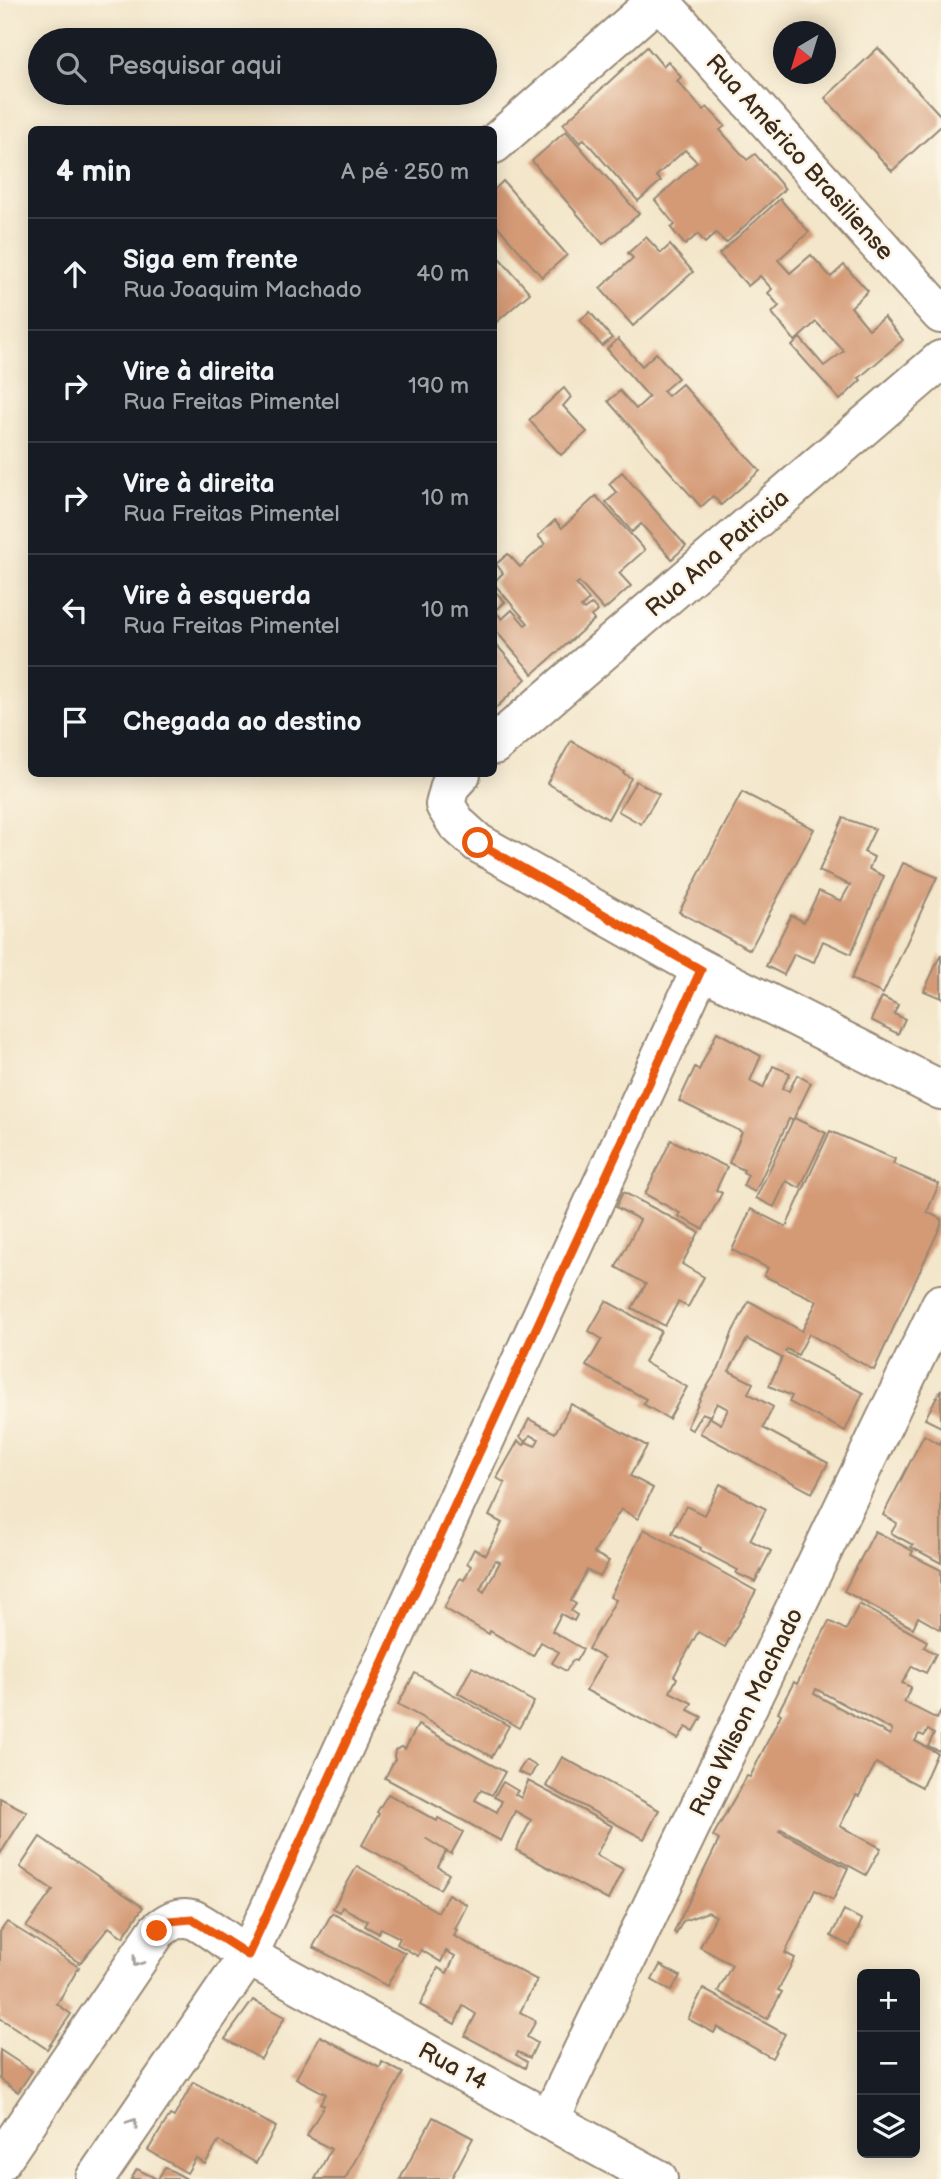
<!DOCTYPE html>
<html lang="pt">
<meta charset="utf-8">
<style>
body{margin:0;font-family:"Balsamiq Sans",sans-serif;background:#20242c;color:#f1f3f6}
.controls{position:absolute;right:21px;bottom:21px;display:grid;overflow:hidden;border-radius:10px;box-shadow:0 4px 18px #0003}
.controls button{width:63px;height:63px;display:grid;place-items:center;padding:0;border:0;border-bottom:2px solid #363941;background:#171b24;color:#f1f3f6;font:35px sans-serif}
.compass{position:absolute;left:773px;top:21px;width:63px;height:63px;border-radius:50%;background:#171b24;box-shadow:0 4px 18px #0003;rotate:218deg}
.stop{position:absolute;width:21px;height:21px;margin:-16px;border:5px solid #ea580c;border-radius:50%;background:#fff}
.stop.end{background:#ea580c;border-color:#fff;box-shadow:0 2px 7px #0008}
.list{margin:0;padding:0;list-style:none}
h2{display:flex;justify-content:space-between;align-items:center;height:91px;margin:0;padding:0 28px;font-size:30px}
h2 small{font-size:23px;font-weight:400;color:#9ea1a6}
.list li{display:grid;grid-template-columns:46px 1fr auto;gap:21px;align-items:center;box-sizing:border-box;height:112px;padding:0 28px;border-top:2px solid #363941}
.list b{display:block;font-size:26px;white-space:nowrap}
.list p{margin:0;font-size:23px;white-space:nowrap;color:#9ea1a6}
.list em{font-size:23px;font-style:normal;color:#9ea1a6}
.icon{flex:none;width:38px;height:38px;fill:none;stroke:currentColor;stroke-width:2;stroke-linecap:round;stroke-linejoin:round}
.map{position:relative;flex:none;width:941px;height:2179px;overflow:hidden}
.search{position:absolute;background:#171b24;box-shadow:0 4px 18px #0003;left:28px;top:28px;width:469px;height:77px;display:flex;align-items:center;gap:18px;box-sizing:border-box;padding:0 24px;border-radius:38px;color:#9ea1a6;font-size:26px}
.panel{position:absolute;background:#171b24;box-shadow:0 4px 18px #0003;left:28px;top:126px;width:469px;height:651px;border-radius:10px}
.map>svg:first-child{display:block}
.building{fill:#d49a76;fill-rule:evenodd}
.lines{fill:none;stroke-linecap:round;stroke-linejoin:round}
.minor-casing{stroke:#978874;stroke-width:42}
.minor{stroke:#fff;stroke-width:38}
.oneway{stroke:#a79f9a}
.route{stroke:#ea580c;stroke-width:9}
.labels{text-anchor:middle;stroke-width:5;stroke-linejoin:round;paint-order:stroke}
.street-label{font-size:24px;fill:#3b2a1e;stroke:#fcf5e5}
</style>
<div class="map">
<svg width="941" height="2179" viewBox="0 0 941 2179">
<rect width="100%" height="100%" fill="#fcf5e5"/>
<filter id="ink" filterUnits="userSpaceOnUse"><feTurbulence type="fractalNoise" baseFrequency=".0143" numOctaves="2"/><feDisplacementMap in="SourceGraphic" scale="14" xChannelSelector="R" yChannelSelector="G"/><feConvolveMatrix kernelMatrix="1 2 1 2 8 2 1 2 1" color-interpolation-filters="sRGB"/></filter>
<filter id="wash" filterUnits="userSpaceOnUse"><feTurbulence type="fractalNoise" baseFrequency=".00686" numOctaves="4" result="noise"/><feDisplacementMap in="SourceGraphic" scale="28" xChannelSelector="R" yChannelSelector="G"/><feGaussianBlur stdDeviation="1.57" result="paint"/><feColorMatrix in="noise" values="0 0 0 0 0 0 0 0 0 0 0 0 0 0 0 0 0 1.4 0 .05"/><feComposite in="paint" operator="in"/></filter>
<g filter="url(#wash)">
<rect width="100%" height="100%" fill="#f3e6ca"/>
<g id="blocks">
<!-- building -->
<g class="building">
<path d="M 647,47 L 663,66 L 668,61 L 681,77 L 677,81 L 703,110 L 707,107 L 725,126 L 720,130 L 747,160 L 755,154 L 785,189 L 726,243 L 716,233 L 705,243 L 698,234 L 685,245 L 671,228 L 675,225 L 655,200 L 697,162 L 685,150 L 656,176 L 661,181 L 638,201 L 584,139 L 580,143 L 563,124 Z"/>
<path d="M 878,48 L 941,116 L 941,126 L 892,171 L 825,98 Z"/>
<path d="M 566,131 L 639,214 L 603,244 L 532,161 Z"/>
<path d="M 503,181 L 567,255 L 542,277 L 494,222 L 494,190 Z"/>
<path d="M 780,199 L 809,232 L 778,260 L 790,273 L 811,255 L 831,277 L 844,265 L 868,291 L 851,307 L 869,329 L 884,317 L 903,340 L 859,378 L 861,380 L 840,400 L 792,346 L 800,338 L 824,366 L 844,351 L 816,322 L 795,341 L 772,313 L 779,306 L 768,293 L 772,289 L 760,276 L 748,286 L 719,254 Z"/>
<path d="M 646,237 L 661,253 L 670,245 L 693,272 L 633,326 L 600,288 L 633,258 L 628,253 Z"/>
<path d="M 494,252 L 530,293 L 494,324 Z"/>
<path d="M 590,312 L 612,338 L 602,346 L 580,320 Z"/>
<path d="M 618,339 L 642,366 L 656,353 L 678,378 L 663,391 L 668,396 L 682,384 L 760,471 L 721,505 L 713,496 L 701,507 L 608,401 L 620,391 L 636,409 L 649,397 L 607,349 Z"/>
<path d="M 564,388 L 571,397 L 563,406 L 587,432 L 561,455 L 529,420 Z"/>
<path d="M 622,472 L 686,546 L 672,559 L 641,524 L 632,532 L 606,502 L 617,493 L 609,484 Z"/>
<path d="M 596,496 L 645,550 L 619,573 L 631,586 L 604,610 L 579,582 L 576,584 L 589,600 L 581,607 L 584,610 L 592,604 L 598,611 L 591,616 L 594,620 L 533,674 L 494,629 L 494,590 L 505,602 L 495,611 L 502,619 L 512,610 L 525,625 L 528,623 L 494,584 L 494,582 L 503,573 L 496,564 L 508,554 L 520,567 L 545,544 L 538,536 L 555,520 L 562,528 Z"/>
<path d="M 494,642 L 526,679 L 494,710 Z"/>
<path d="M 571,741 L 624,772 L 623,773 L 631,778 L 608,819 L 547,783 Z"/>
<path d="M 636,781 L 659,794 L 641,824 L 618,811 Z"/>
<path d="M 742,792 L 814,829 L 750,950 L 679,912 Z"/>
<path d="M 843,818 L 875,829 L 864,852 L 874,857 L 869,869 L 884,876 L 851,954 L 823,941 L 814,962 L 794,954 L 784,975 L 766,966 L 791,915 L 804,922 L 819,891 L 841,901 L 850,885 L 819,871 Z"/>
<path d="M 903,863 L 937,877 L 883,994 L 851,979 Z"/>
<path d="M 941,954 L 941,998 L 924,991 Z"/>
<path d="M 882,997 L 898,1005 L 894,1014 L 905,1019 L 898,1034 L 871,1020 Z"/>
<path d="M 717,1032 L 761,1056 L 750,1081 L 763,1088 L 773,1066 L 790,1073 L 782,1089 L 789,1091 L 797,1075 L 811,1083 L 794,1118 L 826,1133 L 800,1188 L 786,1181 L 774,1207 L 756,1198 L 793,1120 L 789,1119 L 755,1192 L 743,1186 L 748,1175 L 743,1172 L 744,1170 L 729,1163 L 742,1132 L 679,1101 L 695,1067 L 699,1070 Z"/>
<path d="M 830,1131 L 895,1159 L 893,1164 L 939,1184 L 927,1212 L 941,1219 L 941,1225 L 874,1370 L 809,1334 L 798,1355 L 787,1349 L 785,1352 L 863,1393 L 845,1431 L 789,1402 L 792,1396 L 769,1386 L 782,1358 L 747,1339 L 729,1371 L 753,1383 L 748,1393 L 773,1407 L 763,1428 L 828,1463 L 812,1493 L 700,1433 L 709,1417 L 721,1424 L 728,1409 L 717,1403 L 710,1416 L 702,1413 L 692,1430 L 687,1427 L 702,1395 L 720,1366 L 733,1331 L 749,1301 L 802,1331 L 817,1301 L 764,1276 L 768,1268 L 732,1250 L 751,1209 L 786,1227 Z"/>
<path d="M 671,1140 L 727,1167 L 716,1190 L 722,1193 L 703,1229 L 678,1216 L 680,1213 L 645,1194 Z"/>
<path d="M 623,1192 L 699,1232 L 682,1264 L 704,1277 L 688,1307 L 678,1302 L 665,1326 L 632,1308 L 646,1284 L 616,1267 L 640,1220 L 616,1207 Z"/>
<path d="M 606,1301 L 661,1331 L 644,1362 L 687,1387 L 669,1419 L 643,1404 L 646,1399 L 586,1366 L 602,1339 L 589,1331 Z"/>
<path d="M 941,1389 L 941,1427 L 925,1419 Z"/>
<path d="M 571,1404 L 647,1446 L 630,1476 L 653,1488 L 638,1519 L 621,1509 L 594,1553 L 609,1561 L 600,1577 L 587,1570 L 571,1601 L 576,1604 L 571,1611 L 577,1615 L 574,1621 L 561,1614 L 552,1631 L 583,1649 L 576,1661 L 573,1660 L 566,1671 L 552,1663 L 559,1652 L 541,1642 L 533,1656 L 490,1631 L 489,1634 L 444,1608 L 460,1578 L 464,1580 L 471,1566 L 467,1563 L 474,1549 L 486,1555 L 502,1523 L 489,1516 L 505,1483 L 497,1478 L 518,1441 L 524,1445 L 526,1442 L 535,1446 L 539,1439 L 530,1435 L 526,1442 L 520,1437 L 529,1419 L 555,1433 ZM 495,1560 L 500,1562 L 484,1592 L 480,1589 Z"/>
<path d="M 924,1435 L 939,1444 L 941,1440 L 941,1563 L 911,1547 L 913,1545 L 891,1533 L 897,1523 L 883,1515 Z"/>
<path d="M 720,1484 L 766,1509 L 750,1540 L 771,1551 L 755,1582 L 736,1573 L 738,1570 L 700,1550 L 701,1548 L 672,1533 L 686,1506 L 704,1515 Z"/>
<path d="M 644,1529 L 756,1591 L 725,1647 L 698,1632 L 674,1676 L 677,1678 L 670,1692 L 692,1703 L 688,1710 L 702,1717 L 694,1731 L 686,1727 L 678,1739 L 586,1690 L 604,1658 L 588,1649 L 616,1600 L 610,1597 Z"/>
<path d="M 875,1531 L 913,1551 L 911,1555 L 941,1570 L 941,1630 L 918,1617 L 913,1628 L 844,1591 Z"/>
<path d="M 859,1604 L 927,1641 L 924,1647 L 936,1654 L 926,1673 L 912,1666 L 902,1683 L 911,1687 L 904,1702 L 937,1719 L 941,1710 L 941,1746 L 939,1751 L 928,1746 L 934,1734 L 928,1730 L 924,1736 L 919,1734 L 915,1741 L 937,1753 L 922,1787 L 876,1763 L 859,1796 L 856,1795 L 840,1826 L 881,1848 L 866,1875 L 781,1829 L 779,1831 L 848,1868 L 833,1900 L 815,1890 L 785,1953 L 795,1958 L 778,1990 L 782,1992 L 767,2019 L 718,1991 L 732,1965 L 700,1947 L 716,1916 L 708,1912 L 683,1921 L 676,1934 L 674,1932 L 719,1840 L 713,1836 L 747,1776 L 750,1777 L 781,1714 L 778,1712 L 794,1682 L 797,1684 L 829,1621 L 846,1630 ZM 816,1689 L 892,1730 L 890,1735 L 814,1694 Z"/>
<path d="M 472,1667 L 534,1702 L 519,1728 L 458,1693 Z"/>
<path d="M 415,1673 L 509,1726 L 492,1757 L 398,1704 Z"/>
<path d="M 418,1725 L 505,1772 L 492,1795 L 481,1790 L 475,1800 L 497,1812 L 502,1801 L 494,1797 L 503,1782 L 518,1791 L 515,1794 L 521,1798 L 528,1781 L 612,1826 L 596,1855 L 623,1869 L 608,1900 L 516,1850 L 531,1820 L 515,1811 L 501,1841 L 385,1778 L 395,1759 L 394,1757 L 395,1750 L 402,1747 L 405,1749 Z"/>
<path d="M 562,1757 L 659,1810 L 644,1839 L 546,1786 Z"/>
<path d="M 526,1760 L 536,1766 L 530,1777 L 518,1772 Z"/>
<path d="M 388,1794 L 437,1821 L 438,1818 L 463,1832 L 451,1854 L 425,1838 L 446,1851 L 438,1867 L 449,1874 L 440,1889 L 362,1845 L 379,1814 L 377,1812 Z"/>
<path d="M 0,1798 L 27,1812 L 0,1854 Z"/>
<path d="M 40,1837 L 143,1907 L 123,1937 L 109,1927 L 80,1963 L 26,1927 L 53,1890 L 20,1867 Z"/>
<path d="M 357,1866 L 438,1912 L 448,1894 L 467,1905 L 455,1929 L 457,1930 L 454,1936 L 537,1980 L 520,2012 L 536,2021 L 527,2037 L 537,2043 L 530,2058 L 518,2052 L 516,2055 L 527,2062 L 525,2068 L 465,2036 L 476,2014 L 463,2006 L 455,2024 L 420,2005 L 438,1968 L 447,1973 L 455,1956 L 446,1951 L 441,1962 L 421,1950 L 418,1956 L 397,1944 L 400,1938 L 381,1928 L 378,1933 L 365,1926 L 368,1921 L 342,1907 L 340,1912 L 333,1908 Z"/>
<path d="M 844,1910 L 862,1920 L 850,1946 L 831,1936 Z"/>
<path d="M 332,1913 L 405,1953 L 387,1986 L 313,1947 Z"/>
<path d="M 7,1922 L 79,1967 L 57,2004 L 71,2014 L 47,2049 L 0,2018 L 0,1932 Z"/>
<path d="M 660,1965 L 680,1976 L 671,1991 L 652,1980 Z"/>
<path d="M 703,1989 L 785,2034 L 772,2058 L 717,2027 L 714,2033 L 688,2019 Z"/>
<path d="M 253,2000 L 285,2017 L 261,2059 L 225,2039 Z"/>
<path d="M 320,2036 L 378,2067 L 380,2068 L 382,2062 L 403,2073 L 345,2179 L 315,2179 L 331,2149 L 307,2136 L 324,2105 L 320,2103 L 326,2094 L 296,2078 Z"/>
<path d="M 0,2050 L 32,2071 L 18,2092 L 0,2079 Z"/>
<path d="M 193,2082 L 276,2127 L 256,2163 L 219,2141 L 205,2164 L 196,2158 L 187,2173 L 148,2150 L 170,2115 L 174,2117 Z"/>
<path d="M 433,2117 L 473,2138 L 451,2179 L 400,2179 Z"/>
<path d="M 165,2167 L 187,2179 L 158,2179 Z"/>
<path d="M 137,2169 L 157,2179 L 131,2179 Z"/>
</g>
</g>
</g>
<g filter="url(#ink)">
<use href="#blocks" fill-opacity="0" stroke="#978874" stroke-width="2"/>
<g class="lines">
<defs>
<g id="minor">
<path d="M 659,0 L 941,314"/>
<path d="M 494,144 L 658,0"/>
<path d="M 494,745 L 941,360"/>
<path d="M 461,774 L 450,786 L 445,805 L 457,824 L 478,843 L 701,969 L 941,1090"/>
<path d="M 550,2119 L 941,1304"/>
<path d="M 0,2162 L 157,1931 C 167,1923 178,1915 192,1919 C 204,1923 236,1948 248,1956 L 658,2179"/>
<path d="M 95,2179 L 248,1956 L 701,969"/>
</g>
</defs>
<!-- minor casing -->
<use href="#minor" class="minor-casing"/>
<!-- minor -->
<use href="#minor" class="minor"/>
</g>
<!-- one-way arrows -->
<defs><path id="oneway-chevron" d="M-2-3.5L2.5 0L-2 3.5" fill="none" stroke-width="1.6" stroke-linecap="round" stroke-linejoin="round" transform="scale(1.75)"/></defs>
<g class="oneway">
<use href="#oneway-chevron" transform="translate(137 1962) rotate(124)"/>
<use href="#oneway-chevron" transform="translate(133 2123) rotate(-56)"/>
</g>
</g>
<g class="lines" filter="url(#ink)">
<!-- route -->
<path class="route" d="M 157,1931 L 169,1921 L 192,1919 L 248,1955 L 701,970 L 478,843"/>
</g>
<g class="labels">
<!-- street labels -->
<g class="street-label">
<text transform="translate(800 157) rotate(48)" y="8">Rua Américo Brasiliense</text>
<text transform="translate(717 553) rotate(-41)" y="8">Rua Ana Patricia</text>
<text transform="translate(746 1712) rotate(-64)" y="8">Rua Wilson Machado</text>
<text transform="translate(453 2066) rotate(28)" y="8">Rua 14</text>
</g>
</g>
</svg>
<div class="controls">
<button>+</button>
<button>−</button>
<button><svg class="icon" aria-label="layers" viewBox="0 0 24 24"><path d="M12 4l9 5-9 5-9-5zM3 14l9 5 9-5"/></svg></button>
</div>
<svg class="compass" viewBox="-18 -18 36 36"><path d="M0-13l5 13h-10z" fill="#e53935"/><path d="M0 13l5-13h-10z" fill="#9ea1a6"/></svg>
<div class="stop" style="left:478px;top:843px"></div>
<div class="stop end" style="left:157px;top:1931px"></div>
<div class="search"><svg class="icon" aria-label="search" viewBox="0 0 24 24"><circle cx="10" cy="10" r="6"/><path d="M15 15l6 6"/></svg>Pesquisar aqui</div>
<section class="panel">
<h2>4 min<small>A pé · 250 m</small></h2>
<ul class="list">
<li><svg class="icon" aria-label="ahead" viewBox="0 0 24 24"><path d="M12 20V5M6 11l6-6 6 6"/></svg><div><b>Siga em frente</b><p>Rua Joaquim Machado</p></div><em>40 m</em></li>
<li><svg class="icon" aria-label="right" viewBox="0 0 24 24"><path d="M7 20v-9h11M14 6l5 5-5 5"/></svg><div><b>Vire à direita</b><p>Rua Freitas Pimentel</p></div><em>190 m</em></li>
<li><svg class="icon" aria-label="right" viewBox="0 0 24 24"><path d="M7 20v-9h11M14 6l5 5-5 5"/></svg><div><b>Vire à direita</b><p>Rua Freitas Pimentel</p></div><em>10 m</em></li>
<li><svg class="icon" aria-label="left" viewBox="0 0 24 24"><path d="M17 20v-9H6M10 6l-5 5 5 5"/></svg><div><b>Vire à esquerda</b><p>Rua Freitas Pimentel</p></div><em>10 m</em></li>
<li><svg class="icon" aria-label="arrive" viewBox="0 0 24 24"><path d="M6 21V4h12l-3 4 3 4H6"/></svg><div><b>Chegada ao destino</b></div></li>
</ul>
</section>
</div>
